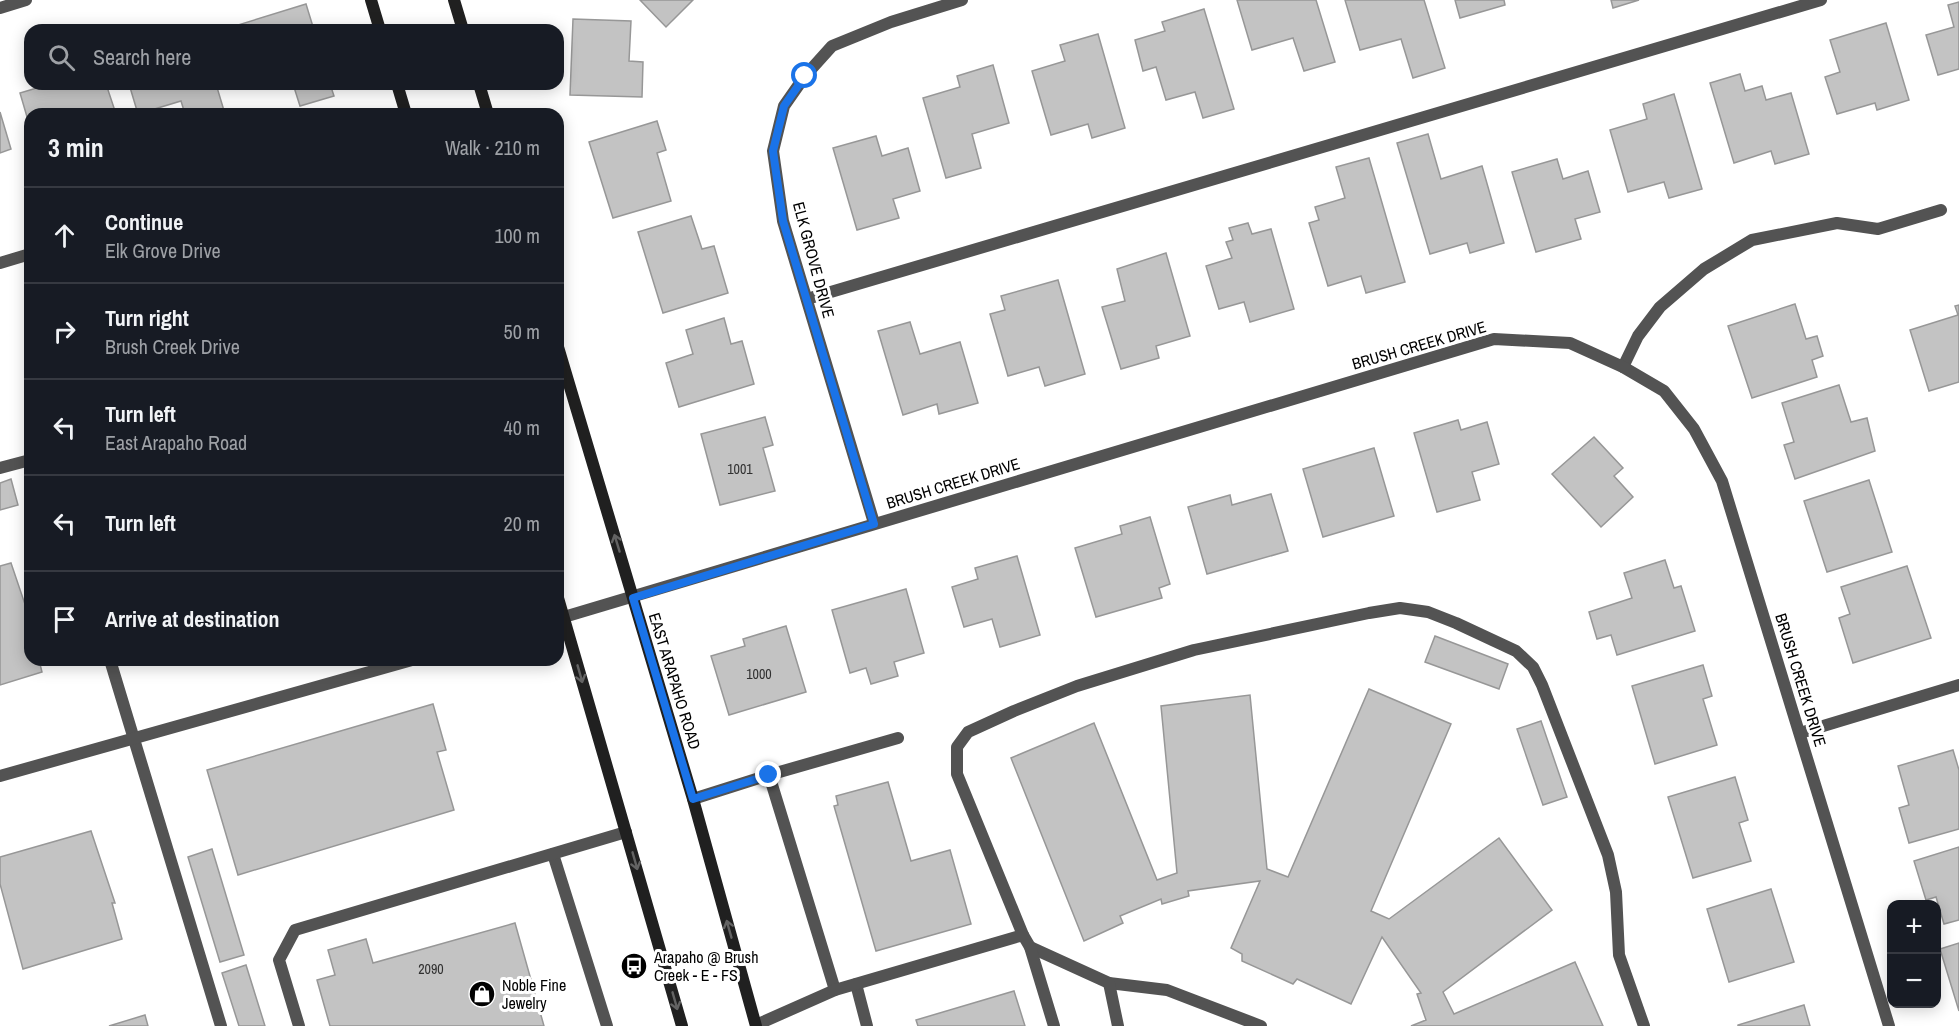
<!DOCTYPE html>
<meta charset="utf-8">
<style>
body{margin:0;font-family:"Archivo Narrow",sans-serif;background:#242831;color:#f1f3f6}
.controls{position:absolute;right:18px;bottom:18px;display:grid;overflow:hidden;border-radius:12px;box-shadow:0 3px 15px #0003}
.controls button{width:54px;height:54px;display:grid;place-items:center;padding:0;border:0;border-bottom:2px solid #363941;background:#171b24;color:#f1f3f6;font:30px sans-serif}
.stop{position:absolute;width:18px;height:18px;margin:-14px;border:4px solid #1a73e8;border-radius:50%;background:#fff}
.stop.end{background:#1a73e8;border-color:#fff;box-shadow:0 2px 6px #0008}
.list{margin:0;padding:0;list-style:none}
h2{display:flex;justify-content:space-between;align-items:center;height:78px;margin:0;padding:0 24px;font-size:26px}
h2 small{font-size:20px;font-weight:400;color:#9ea1a6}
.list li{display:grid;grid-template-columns:39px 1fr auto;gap:18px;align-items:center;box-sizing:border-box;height:96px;padding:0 24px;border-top:2px solid #363941}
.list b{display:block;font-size:22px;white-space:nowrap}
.list p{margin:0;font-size:20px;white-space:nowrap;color:#9ea1a6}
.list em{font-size:20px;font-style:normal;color:#9ea1a6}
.icon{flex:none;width:33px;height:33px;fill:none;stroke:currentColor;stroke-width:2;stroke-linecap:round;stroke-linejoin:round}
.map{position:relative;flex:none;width:1959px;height:1026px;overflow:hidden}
.search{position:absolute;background:#171b24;box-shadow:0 3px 15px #0003;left:24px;top:24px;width:540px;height:66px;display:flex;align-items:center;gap:15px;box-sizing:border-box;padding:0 21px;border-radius:18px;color:#9ea1a6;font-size:22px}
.panel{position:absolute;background:#171b24;box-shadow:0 3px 15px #0003;left:24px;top:108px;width:540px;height:558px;border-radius:18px}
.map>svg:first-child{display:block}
.building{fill:#c3c3c3;stroke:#979797;stroke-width:1.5}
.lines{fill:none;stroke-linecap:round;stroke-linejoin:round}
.lane{stroke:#535353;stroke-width:12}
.street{stroke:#535353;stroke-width:12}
.secondary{stroke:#202020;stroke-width:12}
.oneway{stroke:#636363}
.route{stroke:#1a73e8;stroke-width:8}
.labels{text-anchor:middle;stroke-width:6;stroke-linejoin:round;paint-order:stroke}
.number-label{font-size:14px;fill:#313131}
.street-label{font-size:16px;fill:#000;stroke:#fff}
.poi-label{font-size:16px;fill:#000;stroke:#fff;text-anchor:start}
</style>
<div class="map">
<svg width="1959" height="1026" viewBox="0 0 1959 1026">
<rect width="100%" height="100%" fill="#fff"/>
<!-- building -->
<g class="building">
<path d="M 640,0 L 693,0 L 666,27 Z"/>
<path d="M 1237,0 L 1316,0 L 1335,62 L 1304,71 L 1293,38 L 1252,50 Z"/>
<path d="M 1345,0 L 1424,0 L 1445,68 L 1413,78 L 1401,39 L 1360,50 Z"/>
<path d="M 1455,0 L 1504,0 L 1505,5 L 1460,18 Z"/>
<path d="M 1611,0 L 1639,0 L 1613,8 Z"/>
<path d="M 1959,2 L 1959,69 L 1938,75 L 1926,35 L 1954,27 L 1948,5 Z"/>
<path d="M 306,4 L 314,30 L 225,30 L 225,29 Z"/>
<path d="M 1204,9 L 1234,109 L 1203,118 L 1195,92 L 1166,100 L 1156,67 L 1143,71 L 1135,40 L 1165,31 L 1162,22 Z"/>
<path d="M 573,19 L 631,21 L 629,61 L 643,62 L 642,97 L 570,95 Z"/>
<path d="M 1886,23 L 1909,100 L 1877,110 L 1875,103 L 1837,114 L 1825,77 L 1840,72 L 1830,40 Z"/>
<path d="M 1098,34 L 1125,128 L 1092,138 L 1088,124 L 1051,135 L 1032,71 L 1065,61 L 1060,45 Z"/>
<path d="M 993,65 L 1009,123 L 972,134 L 981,168 L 946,178 L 923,98 L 960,87 L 957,76 Z"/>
<path d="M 1740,74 L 1745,91 L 1762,86 L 1766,100 L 1791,93 L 1809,154 L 1775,164 L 1771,151 L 1734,163 L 1710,83 Z"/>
<path d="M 50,84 L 106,84 L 116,114 L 30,114 L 30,127 L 20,93 Z"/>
<path d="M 129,84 L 216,84 L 225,114 L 185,114 L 181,101 L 138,114 Z"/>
<path d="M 293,84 L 330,84 L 334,96 L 300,106 Z"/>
<path d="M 1674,94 L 1702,189 L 1669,198 L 1664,182 L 1628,192 L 1610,130 L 1647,119 L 1643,104 Z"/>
<path d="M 0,112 L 11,149 L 0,153 Z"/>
<path d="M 657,121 L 666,150 L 657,153 L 671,201 L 613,218 L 589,142 Z"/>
<path d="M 1428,134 L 1441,179 L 1482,166 L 1504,243 L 1470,253 L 1467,243 L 1430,254 L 1397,143 Z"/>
<path d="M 876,136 L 882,156 L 908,148 L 920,191 L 893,199 L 899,218 L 857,230 L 833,148 Z"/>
<path d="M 1369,158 L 1405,282 L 1366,293 L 1361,276 L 1328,286 L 1309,223 L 1319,220 L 1315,207 L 1345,198 L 1336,167 Z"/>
<path d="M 1557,159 L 1563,179 L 1588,171 L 1600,212 L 1575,219 L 1581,239 L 1536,252 L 1512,172 Z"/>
<path d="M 691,216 L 702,249 L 714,246 L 728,293 L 663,313 L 638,232 Z"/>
<path d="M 1248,223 L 1252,234 L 1271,229 L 1294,309 L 1250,322 L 1244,302 L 1219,309 L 1206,266 L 1232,258 L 1226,242 L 1233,240 L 1229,228 Z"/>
<path d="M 1166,253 L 1190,336 L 1156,346 L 1159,358 L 1121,369 L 1102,307 L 1125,301 L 1117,269 Z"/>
<path d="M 1058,280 L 1085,374 L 1045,386 L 1039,367 L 1008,376 L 990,314 L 1005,310 L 1001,296 Z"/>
<path d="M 1795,304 L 1806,339 L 1817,336 L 1823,356 L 1812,360 L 1817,377 L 1752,398 L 1728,326 Z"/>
<path d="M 1959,305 L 1959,382 L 1929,391 L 1910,330 L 1958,315 L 1955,306 Z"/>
<path d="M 724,318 L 731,344 L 742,341 L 754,384 L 679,407 L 666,363 L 693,354 L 686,330 Z"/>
<path d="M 910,322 L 920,354 L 960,342 L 978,403 L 939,414 L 937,404 L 903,415 L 878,331 Z"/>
<path d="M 1839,385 L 1851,422 L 1867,418 L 1875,451 L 1795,479 L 1784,445 L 1794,442 L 1782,403 Z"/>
<path d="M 765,417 L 773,445 L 763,448 L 775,491 L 720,505 L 701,434 Z"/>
<path d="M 1458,420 L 1461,430 L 1487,422 L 1499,464 L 1472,472 L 1480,500 L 1437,512 L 1414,433 Z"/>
<path d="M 1594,437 L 1623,468 L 1614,476 L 1633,497 L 1601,527 L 1552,474 Z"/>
<path d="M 1374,448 L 1394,516 L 1323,537 L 1303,469 Z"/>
<path d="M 11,479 L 18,505 L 0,510 L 0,483 Z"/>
<path d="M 1869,480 L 1892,552 L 1827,572 L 1804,501 Z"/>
<path d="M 1271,494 L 1288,551 L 1207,574 L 1188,507 L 1230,495 L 1232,505 Z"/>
<path d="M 1150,517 L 1170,584 L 1159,588 L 1162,598 L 1096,617 L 1075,548 L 1122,534 L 1120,526 Z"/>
<path d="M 1017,556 L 1040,635 L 1000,647 L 992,619 L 964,627 L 952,587 L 978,579 L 975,568 Z"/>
<path d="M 1665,560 L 1674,588 L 1681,586 L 1695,631 L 1617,655 L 1611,635 L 1597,639 L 1589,612 L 1632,598 L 1624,573 Z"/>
<path d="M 11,563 L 30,619 L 30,660 L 39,660 L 42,672 L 0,685 L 0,566 Z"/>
<path d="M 1907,566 L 1931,638 L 1853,663 L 1839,618 L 1850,614 L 1841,587 Z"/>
<path d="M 906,589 L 924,653 L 894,662 L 898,676 L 871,684 L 866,668 L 850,673 L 832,610 Z"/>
<path d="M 786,626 L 806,692 L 729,715 L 711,656 L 745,646 L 743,639 Z"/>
<path d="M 1435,636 L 1508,664 L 1499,689 L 1425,662 Z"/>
<path d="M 1703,665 L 1712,696 L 1703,699 L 1717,745 L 1655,764 L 1632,686 Z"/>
<path d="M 1369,689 L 1451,724 L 1371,911 L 1389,919 L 1499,838 L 1552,910 L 1443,992 L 1454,1014 L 1575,962 L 1603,1026 L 1411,1026 L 1426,1020 L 1417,994 L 1421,993 L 1382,937 L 1351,1004 L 1297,979 L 1293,984 L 1242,961 L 1242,954 L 1231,948 L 1260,881 L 1188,891 L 1189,896 L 1162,904 L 1161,899 L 1120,916 L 1123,923 L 1084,941 L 1011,758 L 1094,723 L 1157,880 L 1177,873 L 1161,706 L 1250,695 L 1267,869 L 1288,877 Z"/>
<path d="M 433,704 L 446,750 L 437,752 L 454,810 L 238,875 L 207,770 Z"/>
<path d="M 1541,721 L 1567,797 L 1543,805 L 1517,729 Z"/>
<path d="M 1953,750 L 1959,770 L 1959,829 L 1909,843 L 1899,808 L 1909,805 L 1898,766 Z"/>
<path d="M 1735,777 L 1748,820 L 1739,823 L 1751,861 L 1693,878 L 1668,797 Z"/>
<path d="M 888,782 L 911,861 L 950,850 L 971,924 L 876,951 L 834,806 L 838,805 L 836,796 Z"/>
<path d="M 91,831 L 115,903 L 112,903 L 122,939 L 23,969 L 0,884 L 0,857 Z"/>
<path d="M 1959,847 L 1959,920 L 1944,924 L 1936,897 L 1926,900 L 1914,861 Z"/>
<path d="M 212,849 L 244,955 L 220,962 L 188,857 Z"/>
<path d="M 1771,889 L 1794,962 L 1729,982 L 1707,909 Z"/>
<path d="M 515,923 L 544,1026 L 330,1026 L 317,980 L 335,975 L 328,950 L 366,939 L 373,963 Z"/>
<path d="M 1959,943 L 1959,1011 L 1940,949 Z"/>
<path d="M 246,965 L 265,1026 L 239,1026 L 222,973 Z"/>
<path d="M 1014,991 L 1025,1026 L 918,1026 L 916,1020 Z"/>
<path d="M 1804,1005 L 1810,1026 L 1738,1026 L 1738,1025 Z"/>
<path d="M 145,1015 L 148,1026 L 109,1026 Z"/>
</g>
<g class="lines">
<!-- lane -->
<g class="lane">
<path d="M 0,263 L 30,254"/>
<path d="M 807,299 L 1821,0"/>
<path d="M 0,468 L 30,460"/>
<path d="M 110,660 L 221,1026"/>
<path d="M 769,775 L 898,738"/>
<path d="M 0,776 L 412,660"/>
<path d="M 693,799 L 769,775 L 835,990"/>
<path d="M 553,854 L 607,1026"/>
<path d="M 1023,935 L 957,774 L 957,747 L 968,732 L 1014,711 L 1077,686 L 1194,650 L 1369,613 L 1400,608 L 1428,612 L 1456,623 L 1516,651 L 1533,667 L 1542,685 L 1608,855 L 1616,892 L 1619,955 L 1644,1026"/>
<path d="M 1030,947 L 1109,983 L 1167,990 L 1261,1026"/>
<path d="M 1109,983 L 1118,1026"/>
<path d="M 856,984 L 867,1026"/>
<path d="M 756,1025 L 835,990 L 1023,935 L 1030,947 L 1054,1026"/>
<path d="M 299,1026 L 279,960 L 295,930 L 626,832"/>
</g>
<!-- street -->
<g class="street">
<path d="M 0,8 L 26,0"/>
<path d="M 1623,367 L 1638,336 L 1660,307 L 1704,269 L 1752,240 L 1837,223 L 1878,229 L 1941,210"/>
<path d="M 874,523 L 783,221 L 773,151 L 784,106 L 805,76 L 832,46 L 891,22 L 962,0"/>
<path d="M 564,617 L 1494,339 L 1570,343 L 1623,367 L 1664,391 L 1694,429 L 1722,481 L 1889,1026"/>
<path d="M 1800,733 L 1959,685"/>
</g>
<!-- secondary -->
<g class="secondary">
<path d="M 371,0 L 380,30"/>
<path d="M 454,0 L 463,30"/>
<path d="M 397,84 L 406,114"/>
<path d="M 479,84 L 488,114"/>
<path d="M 558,347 L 693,799 L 756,1026"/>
<path d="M 558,598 L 682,1026"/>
</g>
</g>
<!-- one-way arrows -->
<defs><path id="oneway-shaft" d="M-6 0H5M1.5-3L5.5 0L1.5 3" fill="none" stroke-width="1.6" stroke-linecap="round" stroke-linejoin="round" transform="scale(1.5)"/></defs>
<g class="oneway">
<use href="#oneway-shaft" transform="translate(617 543) rotate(-107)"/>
<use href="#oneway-shaft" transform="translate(580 674) rotate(74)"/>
<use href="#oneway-shaft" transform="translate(635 861) rotate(74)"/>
<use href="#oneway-shaft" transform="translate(729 929) rotate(-106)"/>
<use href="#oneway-shaft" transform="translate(675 1001) rotate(74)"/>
</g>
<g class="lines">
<!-- route -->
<path class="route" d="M 769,775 L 693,799 L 633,598 L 874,524 L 783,221 L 773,151 L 784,106 L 805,76"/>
</g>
<!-- icons -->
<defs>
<symbol id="bus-disc" viewBox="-11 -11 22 22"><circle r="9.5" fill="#000" stroke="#fff"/><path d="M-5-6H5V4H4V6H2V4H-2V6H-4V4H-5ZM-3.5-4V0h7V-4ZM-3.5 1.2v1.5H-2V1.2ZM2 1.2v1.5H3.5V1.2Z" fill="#fff"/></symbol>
<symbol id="shop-disc" viewBox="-11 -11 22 22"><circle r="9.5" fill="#000" stroke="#fff"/><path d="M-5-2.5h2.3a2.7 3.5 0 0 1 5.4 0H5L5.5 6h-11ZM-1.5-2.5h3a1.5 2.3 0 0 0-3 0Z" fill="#fff"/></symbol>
</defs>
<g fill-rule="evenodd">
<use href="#bus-disc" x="619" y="951" width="30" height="30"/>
<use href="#shop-disc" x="467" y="979" width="30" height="30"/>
</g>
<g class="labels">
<!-- number labels -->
<g class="number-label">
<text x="740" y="474">1001</text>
<text x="759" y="679">1000</text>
<text x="431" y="974">2090</text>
</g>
<!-- street labels -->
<g class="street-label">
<text transform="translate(814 260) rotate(75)" y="6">ELK GROVE DRIVE</text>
<text transform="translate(1419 345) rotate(-16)" y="6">BRUSH CREEK DRIVE</text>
<text transform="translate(953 483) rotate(-17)" y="6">BRUSH CREEK DRIVE</text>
<text transform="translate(1801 680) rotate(73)" y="6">BRUSH CREEK DRIVE</text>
<text transform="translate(675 681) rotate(73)" y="6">EAST ARAPAHO ROAD</text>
</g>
<!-- poi labels -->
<g class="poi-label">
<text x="654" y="963">Arapaho @ Brush<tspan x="654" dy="18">Creek - E - FS</tspan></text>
<text x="502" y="991">Noble Fine<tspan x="502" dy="18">Jewelry</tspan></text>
</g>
</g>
</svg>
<div class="controls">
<button>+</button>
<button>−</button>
</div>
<div class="stop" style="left:805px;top:76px"></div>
<div class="stop end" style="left:769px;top:775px"></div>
<div class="search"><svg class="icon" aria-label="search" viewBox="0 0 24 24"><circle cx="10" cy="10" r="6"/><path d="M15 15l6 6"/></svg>Search here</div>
<section class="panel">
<h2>3 min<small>Walk · 210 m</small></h2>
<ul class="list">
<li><svg class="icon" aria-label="ahead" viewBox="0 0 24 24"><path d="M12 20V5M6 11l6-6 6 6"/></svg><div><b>Continue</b><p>Elk Grove Drive</p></div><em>100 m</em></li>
<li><svg class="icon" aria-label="right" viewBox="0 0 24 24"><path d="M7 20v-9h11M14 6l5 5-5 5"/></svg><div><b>Turn right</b><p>Brush Creek Drive</p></div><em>50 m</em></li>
<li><svg class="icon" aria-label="left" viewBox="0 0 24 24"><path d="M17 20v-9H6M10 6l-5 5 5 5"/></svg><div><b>Turn left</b><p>East Arapaho Road</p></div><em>40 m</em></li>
<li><svg class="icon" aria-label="left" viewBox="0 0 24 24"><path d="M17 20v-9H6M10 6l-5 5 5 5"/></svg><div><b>Turn left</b></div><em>20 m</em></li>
<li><svg class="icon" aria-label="arrive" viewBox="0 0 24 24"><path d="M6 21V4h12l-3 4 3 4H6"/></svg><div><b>Arrive at destination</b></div></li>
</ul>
</section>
</div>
